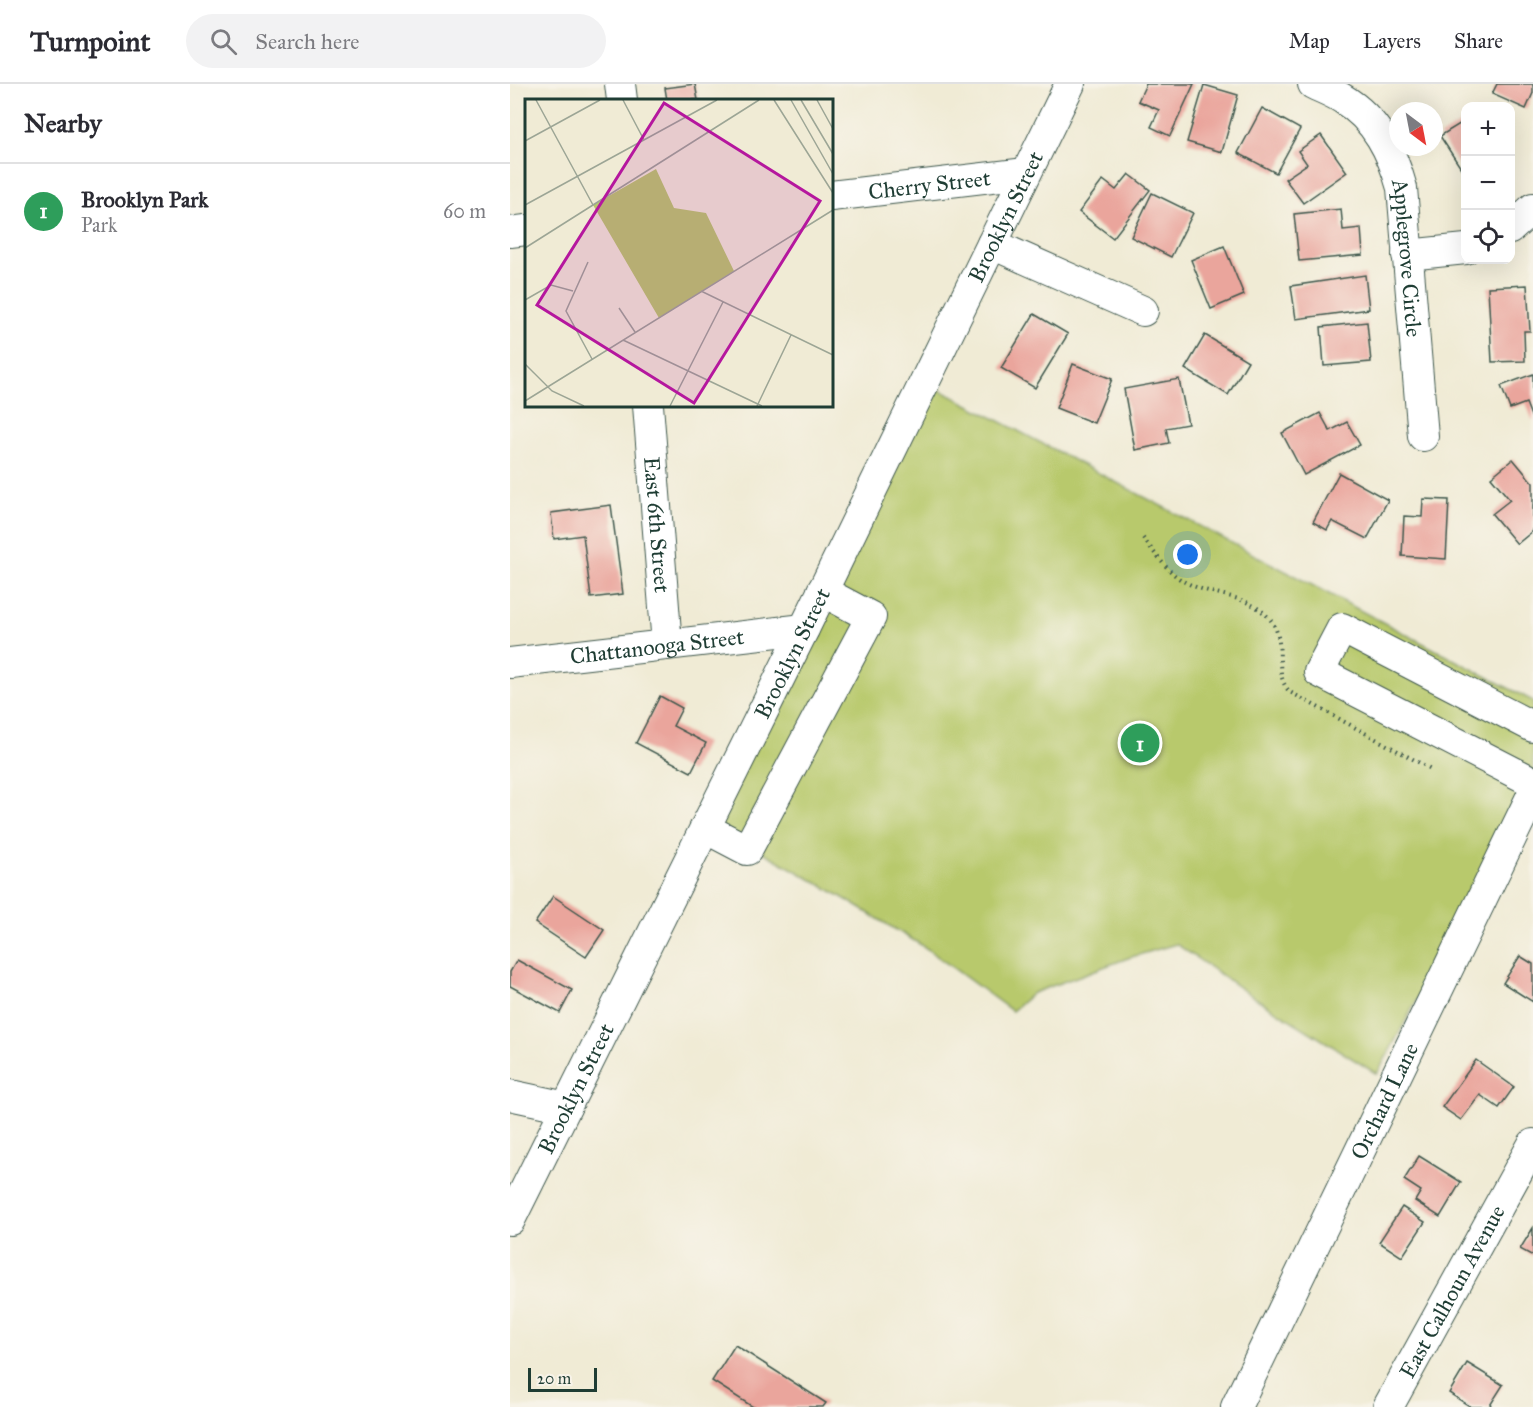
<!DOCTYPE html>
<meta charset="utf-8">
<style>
body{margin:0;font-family:"IM FELL Great Primer",serif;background:#f2f2f3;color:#2b2b33}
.controls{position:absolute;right:18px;top:18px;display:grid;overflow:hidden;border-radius:12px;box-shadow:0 6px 24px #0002}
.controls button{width:54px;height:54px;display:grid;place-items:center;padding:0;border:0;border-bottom:2px solid #e1e1e2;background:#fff;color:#2b2b33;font:30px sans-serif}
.compass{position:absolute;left:879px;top:18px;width:54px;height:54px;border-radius:50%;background:#fff;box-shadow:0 6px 24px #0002;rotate:148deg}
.scale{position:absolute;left:18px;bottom:15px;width:69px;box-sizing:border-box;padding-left:6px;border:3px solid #1f3d34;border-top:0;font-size:16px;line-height:21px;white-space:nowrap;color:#1f3d34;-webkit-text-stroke:4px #f7f3e8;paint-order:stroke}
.you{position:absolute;left:678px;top:471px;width:21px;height:21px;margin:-15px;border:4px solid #fff;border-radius:50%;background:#1a73e8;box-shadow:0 0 0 9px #1a73e833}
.badge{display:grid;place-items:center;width:39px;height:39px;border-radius:50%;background:#2563eb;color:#fff;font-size:20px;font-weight:700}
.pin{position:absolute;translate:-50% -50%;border:3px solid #fff;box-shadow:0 2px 6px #0006}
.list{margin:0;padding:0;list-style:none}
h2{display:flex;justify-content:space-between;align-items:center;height:78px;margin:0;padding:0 24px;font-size:26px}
h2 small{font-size:20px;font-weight:400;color:#7c7c81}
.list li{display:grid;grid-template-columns:39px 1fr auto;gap:18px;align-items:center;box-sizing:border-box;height:96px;padding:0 24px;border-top:2px solid #e1e1e2}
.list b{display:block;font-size:22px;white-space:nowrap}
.list p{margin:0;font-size:20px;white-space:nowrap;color:#7c7c81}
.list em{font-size:20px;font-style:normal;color:#7c7c81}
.icon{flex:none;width:33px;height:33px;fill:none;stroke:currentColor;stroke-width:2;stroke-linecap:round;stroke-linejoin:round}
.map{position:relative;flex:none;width:1023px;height:1323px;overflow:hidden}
header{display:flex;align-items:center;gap:36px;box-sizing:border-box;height:84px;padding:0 30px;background:#fff;border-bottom:2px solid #e1e1e2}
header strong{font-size:28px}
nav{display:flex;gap:33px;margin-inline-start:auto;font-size:21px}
.search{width:420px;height:54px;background:#f2f2f3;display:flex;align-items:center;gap:15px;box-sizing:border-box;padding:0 21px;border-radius:33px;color:#7c7c81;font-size:22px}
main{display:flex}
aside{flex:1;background:#fff}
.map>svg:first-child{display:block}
.green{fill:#b8c96c;stroke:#6c8350;stroke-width:1.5}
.building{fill:#eaa59c}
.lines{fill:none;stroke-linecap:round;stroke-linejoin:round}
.minor-casing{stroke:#3e574c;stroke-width:32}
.path{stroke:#3e574c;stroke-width:4;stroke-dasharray:1.5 4.5;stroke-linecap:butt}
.minor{stroke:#fff;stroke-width:30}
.labels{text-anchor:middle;stroke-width:5;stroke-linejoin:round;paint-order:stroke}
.street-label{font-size:22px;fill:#1f3d34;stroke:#f7f3e8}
.inset-road{fill:none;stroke:#9ca595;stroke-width:1.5}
.view{fill:#b5179e;fill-opacity:0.15;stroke:#b5179e;stroke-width:3}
.inset-edge{fill:none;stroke:#1f3d34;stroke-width:3}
</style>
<header>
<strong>Turnpoint</strong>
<div class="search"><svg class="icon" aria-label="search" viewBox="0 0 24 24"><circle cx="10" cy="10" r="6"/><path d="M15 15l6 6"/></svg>Search here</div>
<nav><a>Map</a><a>Layers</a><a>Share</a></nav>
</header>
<main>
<aside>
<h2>Nearby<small></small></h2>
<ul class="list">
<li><span class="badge" style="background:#2e9e5b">1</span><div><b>Brooklyn Park</b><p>Park</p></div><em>60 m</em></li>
</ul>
</aside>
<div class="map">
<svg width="1023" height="1323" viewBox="0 0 1023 1323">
<rect width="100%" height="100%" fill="#f7f3e8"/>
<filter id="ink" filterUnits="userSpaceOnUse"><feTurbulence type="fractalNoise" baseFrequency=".0167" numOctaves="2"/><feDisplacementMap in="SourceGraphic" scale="12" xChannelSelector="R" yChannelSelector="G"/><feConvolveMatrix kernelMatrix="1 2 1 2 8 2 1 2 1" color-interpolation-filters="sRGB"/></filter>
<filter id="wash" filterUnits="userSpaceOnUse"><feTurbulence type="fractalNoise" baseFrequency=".008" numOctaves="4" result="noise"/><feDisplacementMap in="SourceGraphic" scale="24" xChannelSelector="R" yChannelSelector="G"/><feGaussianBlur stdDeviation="1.35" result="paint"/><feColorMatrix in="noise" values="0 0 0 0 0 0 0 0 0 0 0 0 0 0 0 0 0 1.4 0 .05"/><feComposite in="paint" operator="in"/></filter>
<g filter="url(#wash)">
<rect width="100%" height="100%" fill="#f0ebd5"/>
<!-- green -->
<path class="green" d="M 415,298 L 1023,617 L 1023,701 L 867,990 L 742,912 L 666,860 L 618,874 L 523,909 L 502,927 L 413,862 L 325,809 L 198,737 Z"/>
<g id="blocks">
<!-- building -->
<g class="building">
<path d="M 185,0 L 188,16 L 157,16 L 155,4 Z"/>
<path d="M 636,0 L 684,0 L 660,52 L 641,43 L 649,26 L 628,17 Z"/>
<path d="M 987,0 L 1023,0 L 1023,9 L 1016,25 L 982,10 Z"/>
<path d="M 694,1 L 728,11 L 712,68 L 677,58 Z"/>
<path d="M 752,24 L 790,45 L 766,89 L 728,69 Z"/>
<path d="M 956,36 L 956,92 L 930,52 Z"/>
<path d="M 811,51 L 837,88 L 793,119 L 775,95 L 797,80 L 788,67 Z"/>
<path d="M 619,90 L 640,106 L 603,154 L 569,128 L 593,96 L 606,106 Z"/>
<path d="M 642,109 L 683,129 L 661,173 L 621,153 Z"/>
<path d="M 831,125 L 833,146 L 851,144 L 853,171 L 789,177 L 784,130 Z"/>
<path d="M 714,162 L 734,211 L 701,225 L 681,176 Z"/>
<path d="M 855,191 L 859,225 L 786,235 L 781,202 Z"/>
<path d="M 1017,201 L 1020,247 L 1014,247 L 1015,277 L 982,278 L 978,203 Z"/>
<path d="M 524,230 L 558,250 L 525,304 L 491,284 Z"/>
<path d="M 857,238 L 861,278 L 814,282 L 811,243 Z"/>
<path d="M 695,251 L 738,277 L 718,311 L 675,285 Z"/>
<path d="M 563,280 L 602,295 L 584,339 L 546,324 Z"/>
<path d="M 1023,290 L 1023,337 L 1016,319 L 1000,325 L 991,302 Z"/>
<path d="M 669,295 L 678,340 L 656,344 L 659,359 L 625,366 L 614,305 Z"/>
<path d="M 810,329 L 820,347 L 837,338 L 850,361 L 794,391 L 772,349 Z"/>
<path d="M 1003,375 L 1023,399 L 1023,447 L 1007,460 L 982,430 L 1000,416 L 981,393 Z"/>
<path d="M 829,389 L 878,416 L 857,455 L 822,437 L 817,446 L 803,438 Z"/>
<path d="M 913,415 L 939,416 L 936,475 L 892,472 L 894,432 L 912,433 Z"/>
<path d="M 101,421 L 113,510 L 81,514 L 73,451 L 44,455 L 41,429 Z"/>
<path d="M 150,612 L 172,624 L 163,642 L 196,659 L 181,688 L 126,659 Z"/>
<path d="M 43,812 L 94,846 L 76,873 L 25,839 Z"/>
<path d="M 1010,872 L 1023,880 L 1023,918 L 993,899 Z"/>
<path d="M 7,876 L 62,906 L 50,929 L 0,902 L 0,888 Z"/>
<path d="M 966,976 L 1004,1003 L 989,1024 L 970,1011 L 951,1036 L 932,1023 Z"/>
<path d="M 909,1072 L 951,1098 L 930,1133 L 905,1117 L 911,1107 L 894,1096 Z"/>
<path d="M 892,1123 L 915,1138 L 892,1173 L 869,1158 Z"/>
<path d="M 1023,1144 L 1023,1172 L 1010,1165 Z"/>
<path d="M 225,1261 L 316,1319 L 313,1323 L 243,1323 L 202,1297 Z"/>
<path d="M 957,1279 L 993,1301 L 979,1323 L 961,1323 L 939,1309 Z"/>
</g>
</g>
</g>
<g filter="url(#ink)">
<use href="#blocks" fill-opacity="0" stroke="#3e574c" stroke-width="1.5"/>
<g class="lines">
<defs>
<g id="minor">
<path d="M 110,0 L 112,16"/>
<path id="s1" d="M 803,0 C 813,5 824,9 833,15 C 866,35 882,68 892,104 L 913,352"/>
<path id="s2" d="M 321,112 L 516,89"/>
<path d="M 1000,145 L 1023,124"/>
<path d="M 0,148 L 16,146"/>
<path d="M 482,160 L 633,227"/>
<path d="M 897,171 L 956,165"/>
<path id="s3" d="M 138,321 L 157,561"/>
<path id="s4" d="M 0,579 L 294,545"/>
<path d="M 1023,643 L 832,544 L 809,588 L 1023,698"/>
<path d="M 195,744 L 237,766 L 361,533 L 312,507"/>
<path d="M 0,1011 L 56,1023"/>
<path id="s5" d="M 0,1136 L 294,545 L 560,0"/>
<path id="s6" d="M 726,1323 L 1023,709"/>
<path id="s7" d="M 878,1323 L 1023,1060"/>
</g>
</defs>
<!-- minor casing -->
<use href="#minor" class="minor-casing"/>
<!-- path -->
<path class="path" d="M 633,454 C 645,469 658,489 675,498 C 702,513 737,509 759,534 C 779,557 761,589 780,608 L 921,685"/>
<!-- minor -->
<use href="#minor" class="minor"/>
</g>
</g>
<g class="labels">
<!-- street labels -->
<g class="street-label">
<text dy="8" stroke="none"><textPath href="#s2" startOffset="99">Cherry Street</textPath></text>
<text dy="8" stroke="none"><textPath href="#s5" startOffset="1119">Brooklyn Street</textPath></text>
<text dy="8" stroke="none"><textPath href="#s1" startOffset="213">Applegrove Circle</textPath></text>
<text dy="8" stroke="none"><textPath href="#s3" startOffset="120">East 6th Street</textPath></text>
<text dy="8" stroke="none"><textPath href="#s4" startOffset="148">Chattanooga Street</textPath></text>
<text dy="8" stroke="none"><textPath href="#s5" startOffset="633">Brooklyn Street</textPath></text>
<text dy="8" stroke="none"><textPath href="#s5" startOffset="147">Brooklyn Street</textPath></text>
<text dy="8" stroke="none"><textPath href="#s6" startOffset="340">Orchard Lane</textPath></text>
<text dy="8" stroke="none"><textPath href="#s7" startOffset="132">East Calhoun Avenue</textPath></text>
</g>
</g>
<!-- overview -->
<g transform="translate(15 15)">
<rect width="308" height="308" fill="#f0ebd5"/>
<path d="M 131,70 L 149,109 L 181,114 L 209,172 L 134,219 L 68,106 Z" fill="#b8c96c"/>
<path class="inset-road" d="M 11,1 L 68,106M 98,1 L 119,41M 249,1 L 308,94M 266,1 L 308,75M 276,1 L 308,55M 292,1 L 308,30M 0,42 L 75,1M 0,106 L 192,1M 0,149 L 234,1M 63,163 L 41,212 L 67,260M 176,192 L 308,256M 0,201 L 26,186 L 48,192M 94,209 L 110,233M 98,241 L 237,307M 0,265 L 27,292 L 59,307M 0,302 L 308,111M 145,307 L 198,203M 232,307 L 266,236"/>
<path class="view" d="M 139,4 L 295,102 L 169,304 L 12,206 Z"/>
<rect width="308" height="308" class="inset-edge"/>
</g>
</svg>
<div class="controls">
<button>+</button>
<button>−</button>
<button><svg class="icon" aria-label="locate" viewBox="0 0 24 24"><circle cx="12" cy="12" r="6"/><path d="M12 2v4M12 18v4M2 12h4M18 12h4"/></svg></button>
</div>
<svg class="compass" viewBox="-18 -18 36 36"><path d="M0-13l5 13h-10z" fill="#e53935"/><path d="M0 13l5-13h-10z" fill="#7c7c81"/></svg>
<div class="scale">20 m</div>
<div class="you"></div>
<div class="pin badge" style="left:630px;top:659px;background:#2e9e5b">1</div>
</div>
</main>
